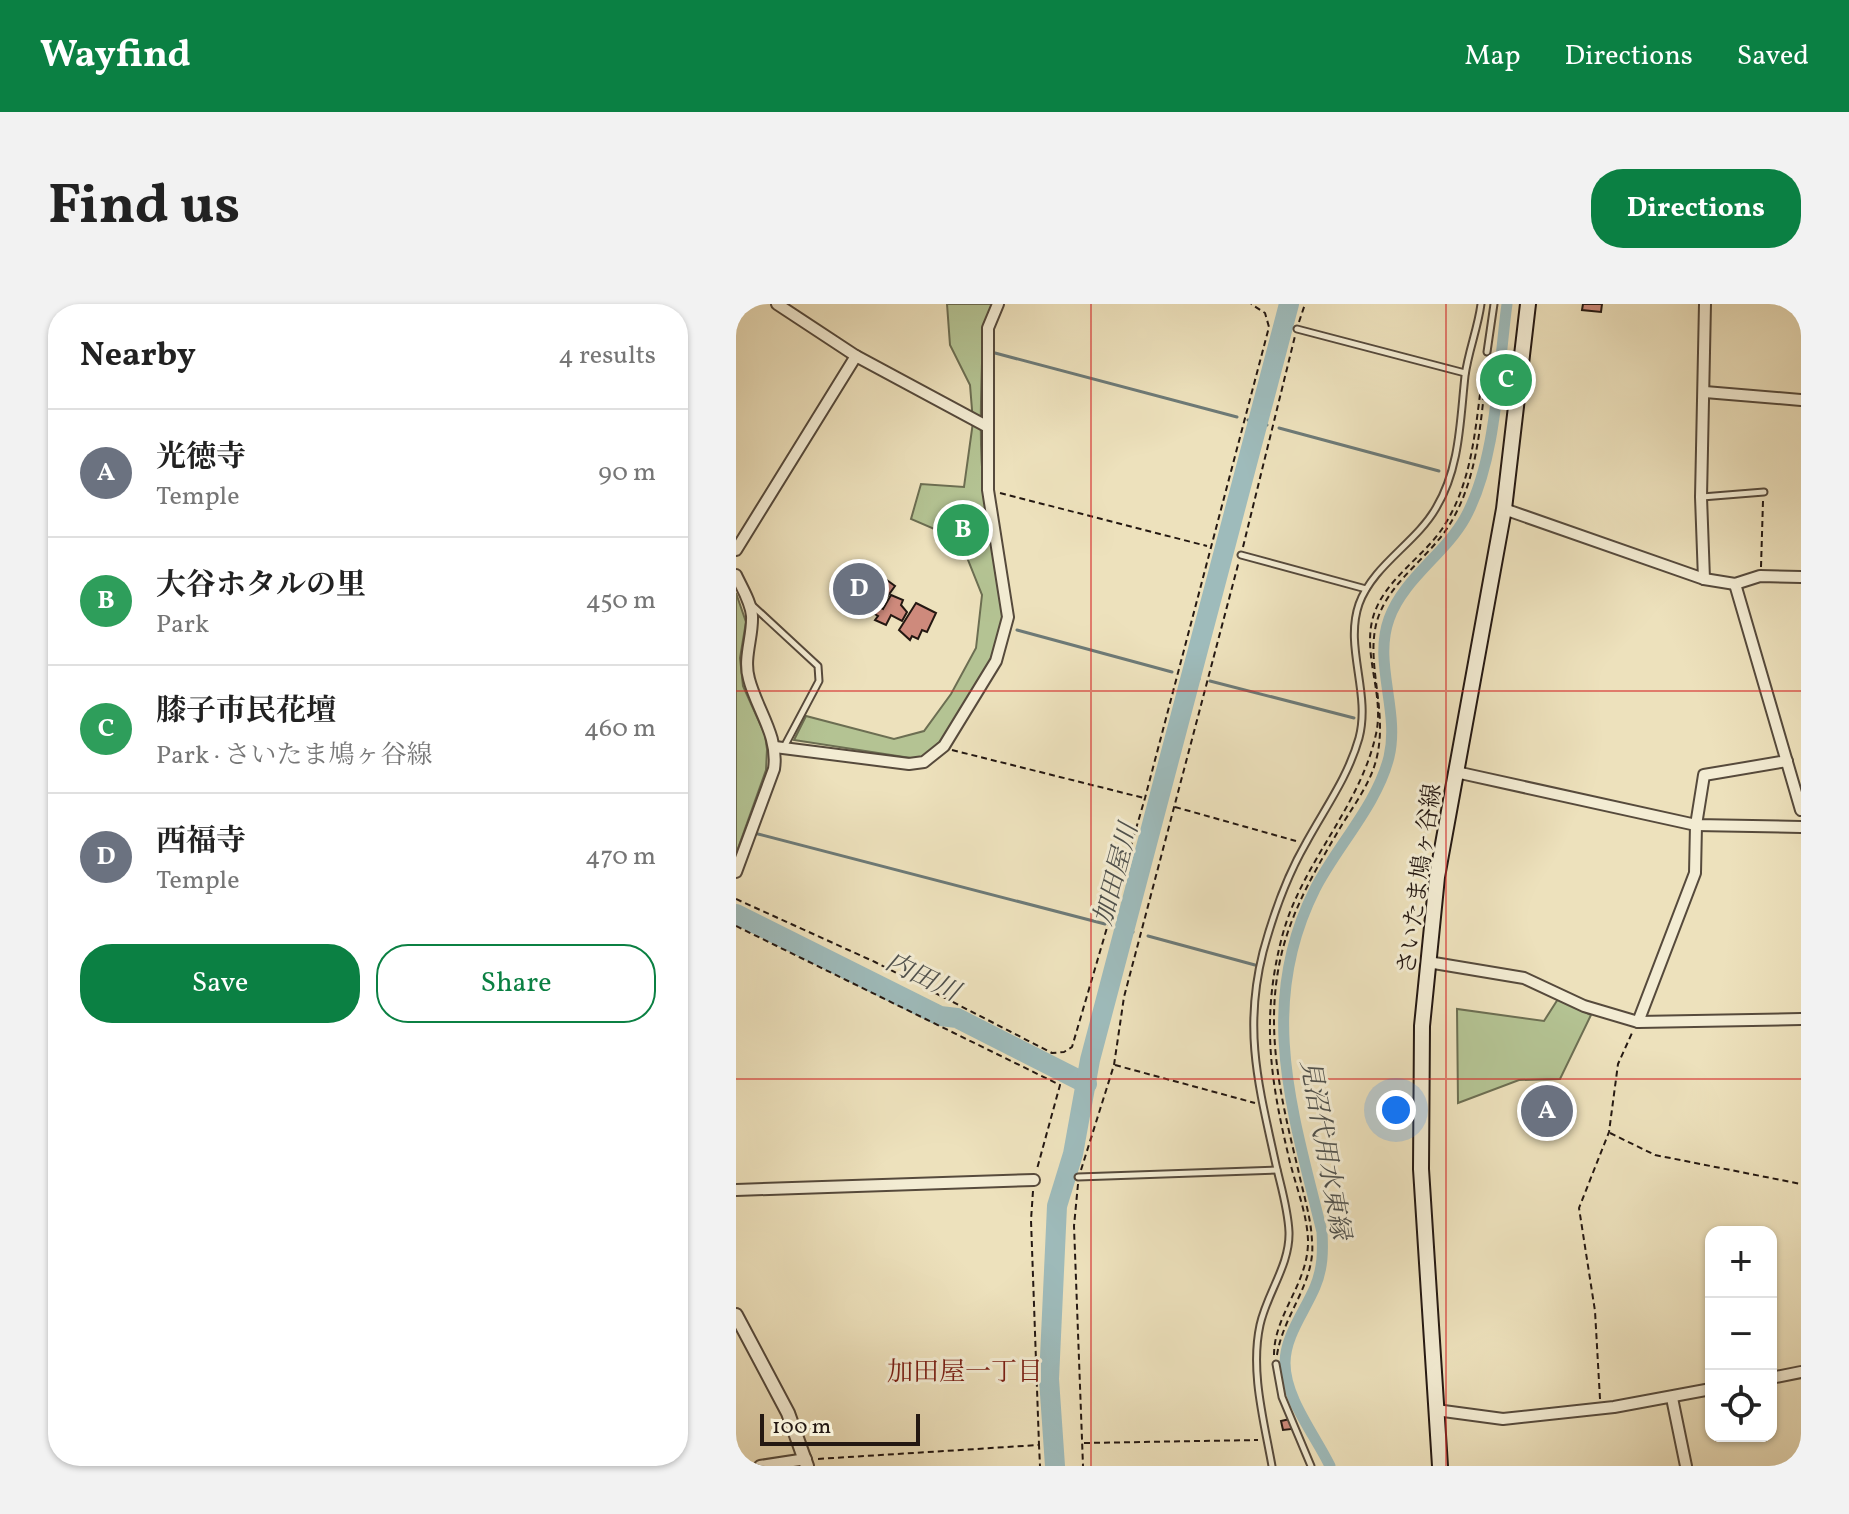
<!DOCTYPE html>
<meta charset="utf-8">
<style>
body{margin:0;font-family:Vollkorn,"Noto Serif JP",serif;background:#f2f2f2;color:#222}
.controls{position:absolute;right:24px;bottom:24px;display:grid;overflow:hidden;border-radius:16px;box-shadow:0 2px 6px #0004}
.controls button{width:72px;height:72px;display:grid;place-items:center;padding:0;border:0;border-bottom:2px solid #e0e0e0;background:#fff;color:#222;font:40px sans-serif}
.scale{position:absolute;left:24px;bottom:20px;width:160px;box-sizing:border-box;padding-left:8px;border:4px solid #241812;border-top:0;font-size:22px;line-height:28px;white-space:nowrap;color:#241812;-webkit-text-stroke:6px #f3ecd3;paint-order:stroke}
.you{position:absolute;left:660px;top:806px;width:28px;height:28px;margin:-20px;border:6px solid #fff;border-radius:50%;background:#1a73e8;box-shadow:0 0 0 12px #1a73e833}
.badge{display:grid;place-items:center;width:52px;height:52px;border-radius:50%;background:#0b8043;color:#fff;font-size:26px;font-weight:700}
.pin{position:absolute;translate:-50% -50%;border:4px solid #fff;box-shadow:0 2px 8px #0006}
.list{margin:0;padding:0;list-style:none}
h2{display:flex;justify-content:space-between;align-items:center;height:104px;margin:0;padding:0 32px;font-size:34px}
h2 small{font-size:26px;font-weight:400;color:#767676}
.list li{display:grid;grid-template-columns:52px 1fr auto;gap:24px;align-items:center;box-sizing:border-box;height:128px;padding:0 32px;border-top:2px solid #e0e0e0}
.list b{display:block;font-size:30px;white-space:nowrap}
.list p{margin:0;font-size:26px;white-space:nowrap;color:#767676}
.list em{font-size:26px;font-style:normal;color:#767676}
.actions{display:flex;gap:16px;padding:24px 32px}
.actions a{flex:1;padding:18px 0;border:2px solid #0b8043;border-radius:32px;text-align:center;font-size:28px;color:#0b8043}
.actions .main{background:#0b8043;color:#fff}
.icon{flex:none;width:44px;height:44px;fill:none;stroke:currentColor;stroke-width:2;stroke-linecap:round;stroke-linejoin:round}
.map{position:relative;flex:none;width:1065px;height:1162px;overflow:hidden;border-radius:32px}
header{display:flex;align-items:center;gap:48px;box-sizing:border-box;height:112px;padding:0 40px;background:#0b8043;color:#fff}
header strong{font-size:38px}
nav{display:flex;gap:44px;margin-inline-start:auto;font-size:28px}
.intro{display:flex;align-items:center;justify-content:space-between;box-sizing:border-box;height:192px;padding:0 48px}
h1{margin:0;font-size:56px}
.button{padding:20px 36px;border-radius:32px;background:#0b8043;color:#fff;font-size:28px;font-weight:700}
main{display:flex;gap:48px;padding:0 48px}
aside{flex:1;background:#fff;border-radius:32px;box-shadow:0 2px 6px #0004}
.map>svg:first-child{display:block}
.green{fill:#b4c393;stroke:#6c6e52;stroke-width:2}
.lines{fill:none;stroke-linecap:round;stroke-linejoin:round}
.stream{stroke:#6d7a77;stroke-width:3}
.canal{stroke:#9ebbbb;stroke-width:11}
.river{stroke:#9ebbbb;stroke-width:20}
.building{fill:#ce8a7c;stroke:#241812;stroke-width:2}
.service-casing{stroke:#564a3c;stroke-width:9}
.minor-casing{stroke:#564a3c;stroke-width:14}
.tertiary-casing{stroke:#564a3c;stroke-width:16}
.secondary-casing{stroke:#241812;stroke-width:18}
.path{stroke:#241812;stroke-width:2;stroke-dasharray:6 4;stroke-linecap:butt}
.service{stroke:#f3ecd3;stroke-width:5}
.minor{stroke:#f3ecd3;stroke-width:10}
.tertiary{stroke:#f3ecd3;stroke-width:12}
.secondary{stroke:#f3ecd3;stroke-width:14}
.grid{fill:none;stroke:#d62828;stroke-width:2;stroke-opacity:0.55}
.labels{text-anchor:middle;stroke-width:6;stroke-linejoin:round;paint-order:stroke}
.street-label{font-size:24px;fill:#241812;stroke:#f3ecd3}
.water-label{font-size:26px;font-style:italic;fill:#4f514d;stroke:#f3ecd3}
.neighbourhood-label{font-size:26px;fill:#7a1f14;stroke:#f3ecd3}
</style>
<header>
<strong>Wayfind</strong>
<nav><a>Map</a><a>Directions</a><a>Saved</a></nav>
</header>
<div class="intro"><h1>Find us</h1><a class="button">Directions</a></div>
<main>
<aside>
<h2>Nearby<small>4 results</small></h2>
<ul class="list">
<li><span class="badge" style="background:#6b7280">A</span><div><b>光徳寺</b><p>Temple</p></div><em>90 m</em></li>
<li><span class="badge" style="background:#2e9e5b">B</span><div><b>大谷ホタルの里</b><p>Park</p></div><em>450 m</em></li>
<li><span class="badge" style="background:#2e9e5b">C</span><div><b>膝子市民花壇</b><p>Park · さいたま鳩ヶ谷線</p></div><em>460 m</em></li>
<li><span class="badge" style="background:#6b7280">D</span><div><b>西福寺</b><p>Temple</p></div><em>470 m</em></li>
</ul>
<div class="actions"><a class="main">Save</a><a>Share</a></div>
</aside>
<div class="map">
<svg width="1065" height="1162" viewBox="0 0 1065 1162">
<rect width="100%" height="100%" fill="#ede1bc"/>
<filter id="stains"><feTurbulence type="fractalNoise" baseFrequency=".0025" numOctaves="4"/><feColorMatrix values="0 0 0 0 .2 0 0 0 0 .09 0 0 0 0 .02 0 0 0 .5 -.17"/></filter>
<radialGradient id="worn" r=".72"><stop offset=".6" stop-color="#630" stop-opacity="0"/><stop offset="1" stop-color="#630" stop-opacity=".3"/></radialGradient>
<!-- green -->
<g class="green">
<path d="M 211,0 L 257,0 L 247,22 C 246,76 242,133 248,187 C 253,226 267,267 267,307 C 267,346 217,441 181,455 L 58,436 L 70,412 L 158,435 L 188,427 L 215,390 L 240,344 L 246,291 L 224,236 L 175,215 L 185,180 L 228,183 L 237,118 L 234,81 L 214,41 Z"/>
<path d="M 0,289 L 10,318 L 4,354 L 7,382 L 29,431 L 31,445 L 30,466 L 0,550 Z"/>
<path d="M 822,695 L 855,711 L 824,775 L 783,776 L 722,799 L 721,705 L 808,717 Z"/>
</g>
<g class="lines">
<!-- stream -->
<g class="stream">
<path d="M 259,49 L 501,113"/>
<path d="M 512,116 L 531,121"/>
<path d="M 543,124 L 703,167"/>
<path d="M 281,326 L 436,368"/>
<path d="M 448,371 L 463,375"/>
<path d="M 474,377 L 618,414"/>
<path d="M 22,530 L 369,620"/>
<path d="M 380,624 L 397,628"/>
<path d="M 412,632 L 519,661"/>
</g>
<!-- canal -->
<path class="canal" d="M 594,1162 C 579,1131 549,1094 549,1059 C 549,1032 569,1007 579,983 C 587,964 587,947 586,928 C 557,809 520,702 579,585 C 601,542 641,501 653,453 C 664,407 637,359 653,315 C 667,275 709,250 729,214 C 761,156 762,65 771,0"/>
<!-- river -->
<g class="river">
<path d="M 0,610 L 204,712 L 221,714 L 351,780"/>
<path d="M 319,1162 L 313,1075 L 321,902 L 337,850 L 354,756 L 553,0"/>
</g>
</g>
<!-- building -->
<g class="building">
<path d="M 847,0 L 866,0 L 865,8 L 846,6 Z"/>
<path d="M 117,259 L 147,275 L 129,310 L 122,306 L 120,310 L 105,302 L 107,298 L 99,294 Z"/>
<path d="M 148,274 L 159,282 L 146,300 L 138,294 Z"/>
<path d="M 155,291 L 167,296 L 165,301 L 171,308 L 166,317 L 155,311 L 150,321 L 139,316 L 142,312 L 137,309 L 141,302 L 147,305 Z"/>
<path d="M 180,299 L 200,309 L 191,328 L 186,326 L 182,335 L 176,332 L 174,336 L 163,326 Z"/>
<path d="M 554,1115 L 556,1125 L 547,1126 L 545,1117 Z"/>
</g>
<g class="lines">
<defs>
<g id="service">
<path d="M 561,25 L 729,69"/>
<path d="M 751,48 L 758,0"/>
<path d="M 966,193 L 1028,188"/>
<path d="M 505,251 L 630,285"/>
<path d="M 16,301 L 82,362 L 83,377 L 48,443"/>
<path d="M 342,873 L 541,866"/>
<path d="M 540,1060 L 546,1093 L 575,1162"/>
<path d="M 536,1162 C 528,1117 514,1067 524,1021 C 531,989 554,961 553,928 C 552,905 545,883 540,861 C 523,783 507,727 527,648 C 537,611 551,572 570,539 C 589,504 612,473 623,434 C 635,389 608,343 623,300 C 637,261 680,239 700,204 C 724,164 724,117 729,72 C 732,48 742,24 745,0"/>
</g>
<g id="minor">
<path d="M 41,0 L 120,52 L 252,123"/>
<path d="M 969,88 L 1065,96"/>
<path d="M 768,205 L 968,275 L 999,280 L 1024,272 L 1065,273"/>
<path d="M 0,246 L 120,52"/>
<path d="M 0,271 C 6,284 15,298 16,312 C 17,333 7,354 13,375 C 21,406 43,432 38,465 L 0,568"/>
<path d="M 968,275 L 965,193 L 969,0"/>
<path d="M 999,280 L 1065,506"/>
<path d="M 39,443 L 173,460 L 188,458 L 208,442 L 260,357 L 272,313 L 252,186 L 252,24 L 262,0"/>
<path d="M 720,468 L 960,521 L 1065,523"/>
<path d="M 692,658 L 788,674 L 848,702 L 902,718 L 1065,715"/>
<path d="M 902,718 L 959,569 L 960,521 L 968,471 L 1051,457"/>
<path d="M 0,886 L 298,876"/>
<path d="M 1035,1074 L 1065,1068"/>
<path d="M 936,1094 L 950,1162"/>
<path d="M 700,1106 L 767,1115 L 878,1103 L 975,1085"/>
<path d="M 24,1162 L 70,1155"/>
</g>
<path id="tertiary" d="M 0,1011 L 52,1109 L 71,1162"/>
<path id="secondary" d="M 704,1162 L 685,865 L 686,722 L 701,573 L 768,205 L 792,0"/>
</defs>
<!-- service casing -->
<use href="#service" class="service-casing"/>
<!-- minor casing -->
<use href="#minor" class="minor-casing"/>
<!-- tertiary casing -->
<use href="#tertiary" class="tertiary-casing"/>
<!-- secondary casing -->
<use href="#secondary" class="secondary-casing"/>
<!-- path -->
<g class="path">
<path d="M 563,18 L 569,0"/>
<path d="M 264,189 L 471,242"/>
<path d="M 507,243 L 559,32"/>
<path d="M 1025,263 L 1027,197"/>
<path d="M 216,446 L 408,494"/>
<path d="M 439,503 L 560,537"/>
<path d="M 0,595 L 139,658 L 316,749 L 328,748 L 336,743 L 409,494 L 533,23 L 529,9 L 515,0"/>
<path d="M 0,622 L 324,781 L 301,865"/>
<path d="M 379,761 L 519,799"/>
<path d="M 874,829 L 919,851 L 1065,880"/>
<path d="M 345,866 L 378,761 L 388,693 L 503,257"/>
<path d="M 342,880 L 338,922 L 347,1162"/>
<path d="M 297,887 L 295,916 L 303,1141"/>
<path d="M 538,1051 C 538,1010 573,979 572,936 C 571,909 559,880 553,854 C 534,775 525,713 546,633 C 565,559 624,504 640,430 C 649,390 625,349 638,310 C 650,275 686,254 706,225 C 740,174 739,114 749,56"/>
<path d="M 541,1051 C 547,1011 580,978 576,937 C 575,913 567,889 562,865 C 544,791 527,720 547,644 C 559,600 581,563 604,524 C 616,504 632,483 639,460 C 655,408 626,356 643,311 C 656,277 690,255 710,226 C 744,176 744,114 752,57"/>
<path d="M 864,1095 L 859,1007 L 843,904 L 873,828 L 882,760 L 896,729"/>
<path d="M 348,1139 L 522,1136"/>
<path d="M 82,1155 L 303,1141 L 304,1162"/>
</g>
<!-- service -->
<use href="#service" class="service"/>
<!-- minor -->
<use href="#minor" class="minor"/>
<!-- tertiary -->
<use href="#tertiary" class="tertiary"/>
<!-- secondary -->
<use href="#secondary" class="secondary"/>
</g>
<!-- grid -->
<path class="grid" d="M 355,0 L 355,1162M 710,0 L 710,1162M 0,387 L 1065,387M 0,775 L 1065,775"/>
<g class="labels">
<!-- street labels -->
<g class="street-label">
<text transform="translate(683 575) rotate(-82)" y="8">さいたま鳩ヶ谷線</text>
</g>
<!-- water labels -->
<g class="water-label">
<text transform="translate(379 570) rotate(-75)" y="9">加田屋川</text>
<text transform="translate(187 672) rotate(26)" y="9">内田川</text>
<text transform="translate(590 845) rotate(80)" y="9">見沼代用水東縁</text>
</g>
<!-- neighbourhood labels -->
<g class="neighbourhood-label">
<text x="229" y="1076">加田屋一丁目</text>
</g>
</g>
<rect width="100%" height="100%" filter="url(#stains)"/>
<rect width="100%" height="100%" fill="url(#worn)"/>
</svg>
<div class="controls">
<button>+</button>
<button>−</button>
<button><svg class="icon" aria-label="locate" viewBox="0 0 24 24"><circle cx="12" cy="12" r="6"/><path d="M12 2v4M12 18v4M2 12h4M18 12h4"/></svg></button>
</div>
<div class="scale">100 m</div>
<div class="you"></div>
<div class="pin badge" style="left:811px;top:807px;background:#6b7280">A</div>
<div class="pin badge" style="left:227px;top:226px;background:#2e9e5b">B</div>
<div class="pin badge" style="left:770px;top:76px;background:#2e9e5b">C</div>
<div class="pin badge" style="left:123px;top:285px;background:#6b7280">D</div>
</div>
</main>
